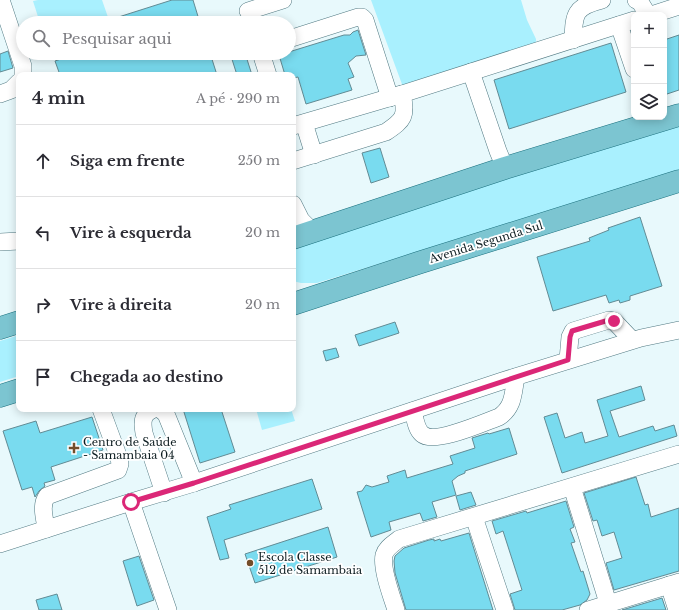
<!DOCTYPE html>
<html lang="pt">
<meta charset="utf-8">
<style>
body{margin:0;font-family:"Libre Baskerville",serif;background:#f2f2f3;color:#2b2b33}
.controls{position:absolute;right:12px;top:12px;display:grid;overflow:hidden;border-radius:8px;box-shadow:0 2px 10px #0003}
.controls button{width:36px;height:36px;display:grid;place-items:center;padding:0;border:0;border-bottom:1px solid #e1e1e2;background:#fff;color:#2b2b33;font:20px sans-serif}
.stop{position:absolute;width:12px;height:12px;margin:-9px;border:3px solid #db2777;border-radius:50%;background:#fff}
.stop.end{background:#db2777;border-color:#fff;box-shadow:0 1px 4px #0008}
.list{margin:0;padding:0;list-style:none}
h2{display:flex;justify-content:space-between;align-items:center;height:52px;margin:0;padding:0 16px;font-size:17px}
h2 small{font-size:13px;font-weight:400;color:#7c7c81}
.list li{display:grid;grid-template-columns:26px 1fr auto;gap:12px;align-items:center;box-sizing:border-box;height:72px;padding:0 16px;border-top:1px solid #e1e1e2}
.list b{display:block;font-size:15px;white-space:nowrap}
.list em{font-size:13px;font-style:normal;color:#7c7c81}
.icon{flex:none;width:22px;height:22px;fill:none;stroke:currentColor;stroke-width:2;stroke-linecap:round;stroke-linejoin:round}
.map{position:relative;flex:none;width:679px;height:610px;overflow:hidden}
.search{position:absolute;background:#fff;box-shadow:0 2px 10px #0003;left:16px;top:16px;width:280px;height:44px;display:flex;align-items:center;gap:10px;box-sizing:border-box;padding:0 14px;border-radius:22px;color:#7c7c81;font-size:15px}
.panel{position:absolute;background:#fff;box-shadow:0 2px 10px #0003;left:16px;top:72px;width:280px;height:340px;border-radius:8px}
.map>svg:first-child{display:block}
.green{fill:#a9f0fe}
.building{fill:#79dbef;stroke:#628b94}
.lines{fill:none;stroke-linecap:round;stroke-linejoin:round}
.minor-casing{stroke:#527a83;stroke-width:18}
.major-casing{stroke:#1c717f;stroke-width:23}
.minor{stroke:#fff;stroke-width:17}
.major{stroke:#7cc5d1;stroke-width:22}
.route{stroke:#db2777;stroke-width:5}
.poi-dot{fill:#734d29;stroke:#fff;stroke-width:1.5}
.labels{text-anchor:middle;stroke-width:3.5;stroke-linejoin:round;paint-order:stroke}
.street-label{font-size:11px;fill:#0d1d21;stroke:#fff}
.poi-label{font-size:11px;fill:#0d1d21;stroke:#fff;text-anchor:start}
</style>
<div class="map">
<svg width="679" height="610" viewBox="0 0 679 610">
<rect width="100%" height="100%" fill="#e8f9fc"/>
<!-- green -->
<g class="green">
<path d="M 38,0 L 102,0 L 110,23 L 40,23 L 33,1 Z"/>
<path d="M 371,0 L 521,0 L 527,20 L 536,39 L 536,44 L 403,87 Z"/>
<path d="M 679,118 L 679,171 L 317,283 L 301,283 L 293,281 L 293,246 Z"/>
<path d="M 19,335 L 19,376 L 0,382 L 0,341 Z"/>
<path d="M 256,409 L 291,409 L 295,421 L 262,430 Z"/>
</g>
<!-- building -->
<g class="building">
<path d="M 172,0 L 193,0 L 200,23 L 107,23 L 106,21 Z"/>
<path d="M 358,30 L 366,55 L 356,56 L 348,63 L 354,77 L 348,79 L 352,90 L 306,104 L 298,77 L 293,78 L 293,75 L 285,75 L 279,55 L 344,35 L 350,35 L 353,32 Z"/>
<path d="M 679,35 L 679,90 L 664,95 L 664,40 Z"/>
<path d="M 611,43 L 626,92 L 509,129 L 494,80 Z"/>
<path d="M 8,51 L 13,68 L 0,72 L 0,54 Z"/>
<path d="M 79,53 L 210,53 L 217,75 L 60,75 L 55,61 Z"/>
<path d="M 230,53 L 245,53 L 252,75 L 237,75 Z"/>
<path d="M 380,148 L 389,177 L 371,183 L 362,153 Z"/>
<path d="M 640,217 L 662,286 L 630,296 L 630,300 L 620,303 L 619,300 L 609,303 L 606,295 L 553,311 L 537,257 L 590,241 L 589,238 L 609,230 L 608,228 Z"/>
<path d="M 395,322 L 399,333 L 359,346 L 355,335 Z"/>
<path d="M 336,348 L 339,357 L 326,361 L 323,351 Z"/>
<path d="M 641,386 L 645,400 L 610,411 L 619,437 L 653,426 L 655,431 L 674,425 L 677,436 L 562,473 L 544,417 L 557,413 L 565,438 L 582,432 L 585,443 L 608,436 L 597,400 Z"/>
<path d="M 183,409 L 221,409 L 235,452 L 200,463 Z"/>
<path d="M 92,417 L 103,450 L 51,467 L 55,480 L 44,483 L 45,486 L 39,491 L 35,497 L 32,487 L 22,490 L 3,431 L 36,421 L 40,433 Z"/>
<path d="M 509,428 L 517,454 L 465,471 L 465,473 L 458,476 L 452,481 L 456,495 L 432,502 L 437,517 L 423,521 L 420,513 L 389,522 L 391,530 L 371,537 L 357,492 L 362,491 L 366,485 L 372,487 L 389,482 L 387,476 L 405,470 L 407,478 L 453,464 L 450,456 L 475,448 L 472,438 L 488,433 L 489,434 Z"/>
<path d="M 636,477 L 645,505 L 648,504 L 651,517 L 679,508 L 679,571 L 614,590 L 606,563 L 622,558 L 614,532 L 602,536 L 597,520 L 593,521 L 584,493 Z"/>
<path d="M 312,479 L 322,509 L 224,540 L 229,558 L 220,560 L 207,517 L 231,509 L 229,505 Z"/>
<path d="M 471,492 L 476,505 L 460,510 L 456,496 Z"/>
<path d="M 566,501 L 574,527 L 570,529 L 575,542 L 571,543 L 581,572 L 583,571 L 590,594 L 587,600 L 580,605 L 562,610 L 515,610 L 510,594 L 522,590 L 503,531 L 496,534 L 492,521 L 526,511 L 527,513 Z"/>
<path d="M 328,527 L 337,557 L 255,583 L 245,554 Z"/>
<path d="M 469,533 L 493,610 L 406,610 L 395,573 L 394,561 L 395,556 L 404,548 L 429,540 L 434,539 L 434,541 L 440,539 L 441,541 Z"/>
<path d="M 139,556 L 154,600 L 137,606 L 123,561 Z"/>
<path d="M 57,594 L 62,610 L 39,610 L 36,600 Z"/>
<path d="M 662,598 L 666,610 L 622,610 Z"/>
</g>
<g class="lines">
<defs>
<g id="minor">
<path d="M 1,0 L 23,66 L 23,75"/>
<path d="M 636,0 L 640,2 L 648,15"/>
<path d="M 248,11 L 283,0"/>
<path d="M 651,15 L 679,6"/>
<path d="M 619,25 L 634,69"/>
<path d="M 289,39 L 358,17 L 362,17 L 365,20 L 390,98"/>
<path d="M 573,40 C 574,14 574,7 602,0"/>
<path d="M 261,53 L 268,75"/>
<path d="M 471,72 L 498,151 L 505,168"/>
<path d="M 0,94 L 11,90 L 19,82"/>
<path d="M 304,123 L 314,155"/>
<path d="M 293,126 L 402,94 L 634,20"/>
<path d="M 293,161 L 386,132 C 404,120 407,116 402,94"/>
<path d="M 293,204 L 301,220 L 313,232"/>
<path d="M 0,242 L 19,241"/>
<path d="M 568,360 L 570,337 L 573,331 L 609,320 L 614,321 L 632,340"/>
<path d="M 154,409 C 142,414 142,421 144,433 L 164,493"/>
<path d="M 160,409 L 166,414 L 194,483"/>
<path d="M 413,411 C 415,418 416,429 422,434 C 434,445 485,422 499,417 C 514,407 513,393 516,377"/>
<path d="M 572,487 L 608,603"/>
<path d="M 131,502 L 168,610"/>
<path d="M 474,517 L 505,610"/>
<path d="M 46,529 C 45,518 40,506 47,496 L 118,470 L 120,464 L 119,458 L 101,409"/>
<path d="M 0,544 L 131,502 L 194,483 L 502,381 L 641,338 L 679,330"/>
<path d="M 669,585 L 677,610"/>
<path d="M 396,610 C 392,597 381,569 384,555 C 386,548 393,544 399,539 L 679,454"/>
<path d="M 588,610 L 679,582"/>
</g>
<g id="major">
<path d="M 293,238 L 505,168 L 679,115"/>
<path d="M 293,304 L 418,263 L 679,181"/>
<path d="M 0,328 L 19,322"/>
<path d="M 0,396 L 19,390"/>
</g>
</defs>
<!-- minor casing -->
<use href="#minor" class="minor-casing"/>
<!-- major casing -->
<use href="#major" class="major-casing"/>
<!-- minor -->
<use href="#minor" class="minor"/>
<!-- major -->
<use href="#major" class="major"/>
</g>
<g class="lines">
<!-- route -->
<path class="route" d="M 131,502 L 194,483 L 568,360 L 570,337 L 572,331 L 609,320 L 614,321"/>
</g>
<!-- markers -->
<g class="poi-dot">
<path d="M72 442h4v4h4v4h-4v4h-4v-4h-4v-4h4z"/>
<circle cx="250" cy="563" r="4"/>
</g>
<g class="labels">
<!-- street labels -->
<g class="street-label">
<text transform="translate(486 242) rotate(-17)" y="4">Avenida Segunda Sul</text>
</g>
<!-- poi labels -->
<g class="poi-label">
<text x="83" y="446">Centro de Saúde<tspan x="83" dy="13">- Samambaia 04</tspan></text>
<text x="258" y="561">Escola Classe<tspan x="258" dy="13">512 de Samambaia</tspan></text>
</g>
</g>
</svg>
<div class="controls">
<button>+</button>
<button>−</button>
<button><svg class="icon" aria-label="layers" viewBox="0 0 24 24"><path d="M12 4l9 5-9 5-9-5zM3 14l9 5 9-5"/></svg></button>
</div>
<div class="stop" style="left:131px;top:502px"></div>
<div class="stop end" style="left:614px;top:321px"></div>
<div class="search"><svg class="icon" aria-label="search" viewBox="0 0 24 24"><circle cx="10" cy="10" r="6"/><path d="M15 15l6 6"/></svg>Pesquisar aqui</div>
<section class="panel">
<h2>4 min<small>A pé · 290 m</small></h2>
<ul class="list">
<li><svg class="icon" aria-label="ahead" viewBox="0 0 24 24"><path d="M12 20V5M6 11l6-6 6 6"/></svg><div><b>Siga em frente</b></div><em>250 m</em></li>
<li><svg class="icon" aria-label="left" viewBox="0 0 24 24"><path d="M17 20v-9H6M10 6l-5 5 5 5"/></svg><div><b>Vire à esquerda</b></div><em>20 m</em></li>
<li><svg class="icon" aria-label="right" viewBox="0 0 24 24"><path d="M7 20v-9h11M14 6l5 5-5 5"/></svg><div><b>Vire à direita</b></div><em>20 m</em></li>
<li><svg class="icon" aria-label="arrive" viewBox="0 0 24 24"><path d="M6 21V4h12l-3 4 3 4H6"/></svg><div><b>Chegada ao destino</b></div></li>
</ul>
</section>
</div>
